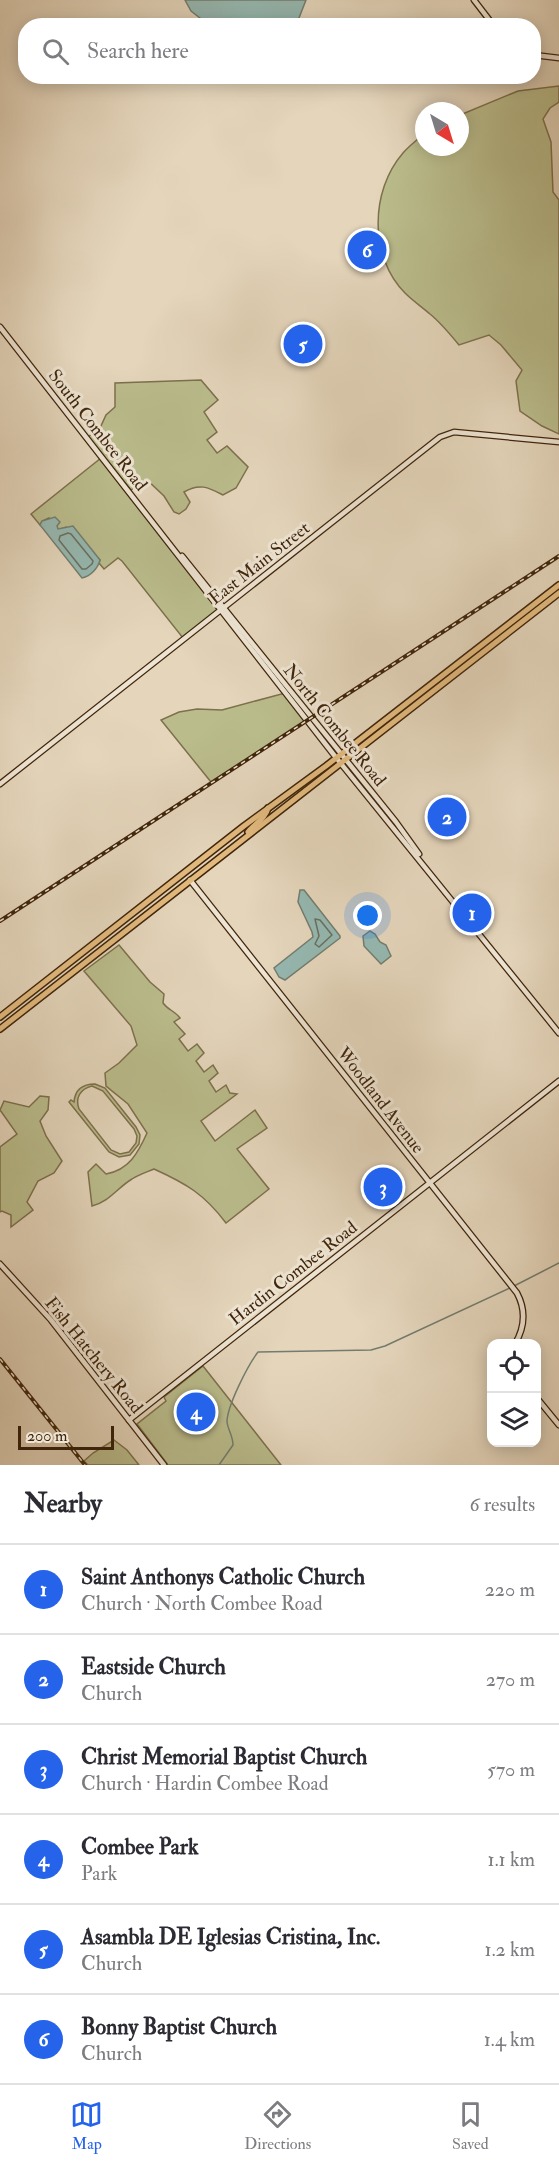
<!DOCTYPE html>
<meta charset="utf-8">
<style>
body{margin:0;font-family:"IM FELL Double Pica",serif;background:#f7f7f7;color:#2b2b33}
.controls{position:absolute;right:18px;bottom:18px;display:grid;overflow:hidden;border-radius:12px;box-shadow:0 3px 15px #0003}
.controls button{width:54px;height:54px;display:grid;place-items:center;padding:0;border:0;border-bottom:2px solid #e1e1e2;background:#fff;color:#2b2b33;font:30px sans-serif}
.compass{position:absolute;left:415px;top:102px;width:54px;height:54px;border-radius:50%;background:#fff;box-shadow:0 3px 15px #0003;rotate:142deg}
.scale{position:absolute;left:18px;bottom:15px;width:96px;box-sizing:border-box;padding-left:6px;border:3px solid #40250b;border-top:0;font-size:16px;line-height:21px;white-space:nowrap;color:#40250b;-webkit-text-stroke:4px #ede4d3;paint-order:stroke}
.you{position:absolute;left:368px;top:916px;width:21px;height:21px;margin:-15px;border:4px solid #fff;border-radius:50%;background:#1a73e8;box-shadow:0 0 0 9px #1a73e833}
.badge{display:grid;place-items:center;width:39px;height:39px;border-radius:50%;background:#2563eb;color:#fff;font-size:20px;font-weight:700}
.pin{position:absolute;translate:-50% -50%;border:3px solid #fff;box-shadow:0 2px 6px #0006}
.list{margin:0;padding:0;list-style:none}
h2{display:flex;justify-content:space-between;align-items:center;height:78px;margin:0;padding:0 24px;font-size:26px}
h2 small{font-size:20px;font-weight:400;color:#7c7c81}
.list li{display:grid;grid-template-columns:39px 1fr auto;gap:18px;align-items:center;box-sizing:border-box;height:90px;padding:0 24px;border-top:2px solid #e1e1e2}
.list b{display:block;font-size:22px;white-space:nowrap}
.list p{margin:0;font-size:20px;white-space:nowrap;color:#7c7c81}
.list em{font-size:20px;font-style:normal;color:#7c7c81}
.icon{flex:none;width:33px;height:33px;fill:none;stroke:currentColor;stroke-width:2;stroke-linecap:round;stroke-linejoin:round}
.map{position:relative;flex:none;width:559px;height:1465px;overflow:hidden}
.search{position:absolute;background:#fff;box-shadow:0 3px 15px #0003;left:18px;right:18px;top:18px;height:66px;display:flex;align-items:center;gap:15px;box-sizing:border-box;padding:0 21px;border-radius:24px;color:#7c7c81;font-size:22px}
.sheet{height:618px;background:#fff}
nav{display:flex;justify-content:space-around;align-items:center;box-sizing:border-box;height:84px;border-top:2px solid #e1e1e2;background:#fff;font-size:16px;color:#7c7c81}
nav a{display:grid;justify-items:center;gap:3px}
nav .on{color:#2563eb}
.map>svg:first-child{display:block}
.green{fill:#babc8c;stroke:#7d704c;stroke-width:1.5;fill-rule:evenodd}
.water{fill:#95b8b1;stroke:#737d6f;stroke-width:1.5}
.lines{fill:none;stroke-linecap:round;stroke-linejoin:round}
.shore{stroke:#6a6e5e;stroke-width:1.5}
.stream{stroke:#737d6f;stroke-width:1.5}
.secondary-casing{stroke:#40250b;stroke-width:7}
.primary-casing{stroke:#40250b;stroke-width:8}
.secondary{stroke:#ede4d3;stroke-width:4.5}
.primary{stroke:#e2ba7e;stroke-width:5}
.rail-casing{stroke:#40250b;stroke-width:4}
.rail{stroke:#ede4d3;stroke-width:1.5;stroke-dasharray:4.5;stroke-linecap:butt}
.labels{text-anchor:middle;stroke-width:6;stroke-linejoin:round;paint-order:stroke}
.street-label{font-size:18px;fill:#40250b;stroke:#ede4d3}
</style>
<div class="map">
<svg width="559" height="1465" viewBox="0 0 559 1465">
<rect width="100%" height="100%" fill="#e4d5bb"/>
<filter id="stains"><feTurbulence type="fractalNoise" baseFrequency=".00333" numOctaves="4"/><feColorMatrix values="0 0 0 0 .2 0 0 0 0 .09 0 0 0 0 .02 0 0 0 .5 -.17"/></filter>
<radialGradient id="worn" r=".72"><stop offset=".6" stop-color="#630" stop-opacity="0"/><stop offset="1" stop-color="#630" stop-opacity=".3"/></radialGradient>
<!-- green -->
<g class="green">
<path d="M 559,86 L 559,102 L 550,108 L 543,119 L 551,142 L 553,192 L 559,200 L 559,434 L 542,426 L 520,411 L 516,381 L 522,370 L 501,345 L 489,335 L 459,345 C 450,334 441,323 430,314 C 422,307 413,301 405,293 C 369,257 370,191 403,153 C 409,146 417,140 424,134 L 424,147 L 460,147 L 460,115 L 518,91 Z"/>
<path d="M 201,380 L 218,400 L 204,412 L 217,432 L 207,440 L 217,453 L 227,446 L 248,467 L 236,488 L 223,495 C 208,487 199,483 184,492 L 190,502 L 186,509 L 179,514 L 174,512 L 164,496 L 146,479 L 131,490 L 88,437 L 100,428 L 106,415 L 115,407 L 115,383 Z"/>
<path d="M 101,458 L 218,610 L 183,638 L 122,561 L 118,558 L 104,569 L 99,563 L 100,560 L 66,527 L 58,530 L 57,526 L 49,518 L 42,521 L 40,525 L 31,514 Z"/>
<path d="M 285,693 L 307,721 L 211,782 L 161,720 L 179,712 L 197,709 L 222,710 Z"/>
<path d="M 119,945 L 150,982 L 164,994 L 163,1003 C 168,1010 175,1011 180,1018 L 174,1022 L 185,1034 L 179,1039 L 188,1051 L 197,1044 L 204,1053 L 196,1061 L 204,1072 L 213,1065 L 218,1073 L 209,1081 L 216,1092 L 226,1085 L 230,1093 L 237,1094 L 201,1121 L 215,1141 L 255,1110 L 267,1128 L 237,1149 L 269,1189 L 226,1223 C 204,1194 187,1184 154,1169 C 147,1172 138,1175 132,1179 C 117,1188 109,1202 92,1206 L 88,1172 L 96,1164 L 106,1174 C 129,1170 138,1153 147,1133 L 128,1104 L 106,1086 L 105,1073 L 119,1063 L 137,1045 L 131,1026 L 84,971 Z"/>
<path d="M 95,1084 L 105,1088 L 136,1127 L 140,1135 L 139,1144 L 130,1155 L 119,1157 L 109,1152 L 69,1102 L 71,1100 L 74,1102 C 75,1090 82,1084 95,1084 ZM 92,1086 L 103,1091 L 134,1129 L 137,1136 L 136,1143 L 129,1152 L 120,1154 L 111,1150 L 79,1109 C 75,1098 80,1089 92,1086 Z"/>
<path d="M 40,1096 L 49,1097 L 48,1110 L 40,1121 L 46,1136 L 62,1161 L 54,1173 L 38,1181 L 27,1202 L 33,1210 L 11,1227 L 11,1215 L 2,1211 L 0,1212 L 0,1147 L 17,1134 L 0,1110 L 4,1101 L 29,1107 Z"/>
<path d="M 203,1366 L 281,1465 L 168,1465 L 137,1424 L 166,1401 L 164,1397 Z"/>
<path d="M 114,1440 L 127,1450 L 139,1465 L 88,1465 L 84,1461 L 93,1453 Z"/>
</g>
<!-- water -->
<g class="water">
<path d="M 185,0 L 306,0 L 297,23 L 294,25 L 209,25 L 191,11 Z"/>
<path d="M 55,517 L 60,522 L 57,526 L 58,529 L 73,526 L 100,560 C 98,568 91,576 82,578 L 40,525 L 42,521 Z"/>
<path d="M 304,890 L 340,936 L 340,938 L 285,980 L 279,977 L 274,968 L 313,937 L 312,932 L 298,902 L 300,890 Z"/>
<path d="M 370,931 L 375,934 L 380,942 L 386,945 L 391,956 L 381,964 L 364,946 L 363,936 Z"/>
</g>
<g class="lines">
<!-- shore -->
<g class="shore">
<path d="M 68,533 L 71,534 L 93,561 L 92,564 L 86,569 L 82,569 L 59,540 L 60,536 Z"/>
<path d="M 315,919 L 320,920 L 332,935 L 319,947 L 315,944 L 319,936 Z"/>
</g>
<!-- stream -->
<g class="stream">
<path d="M 514,1286 L 559,1263"/>
<path d="M 219,1465 L 233,1445 C 233,1436 228,1430 227,1422 C 227,1406 248,1365 258,1352 L 371,1350 L 385,1346 L 510,1288"/>
</g>
<defs>
<g id="secondary">
<path d="M 474,0 L 494,26"/>
<path d="M 534,55 L 559,58"/>
<path d="M 0,327 L 334,755 L 559,1033"/>
<path d="M 182,556 L 396,822 L 419,854"/>
<path d="M 0,784 L 440,437 L 454,432 L 559,442"/>
<path d="M 190,880 L 517,1293 C 526,1310 525,1327 515,1344"/>
<path d="M 0,1264 L 51,1320 L 164,1465"/>
<path d="M 536,1397 L 559,1425"/>
<path d="M 129,1420 L 559,1081"/>
</g>
<g id="primary">
<path d="M 248,832 C 254,824 266,818 268,808"/>
<path d="M 0,1017 L 244,826 L 326,766 L 559,585"/>
<path d="M 0,1029 L 559,593"/>
</g>
</defs>
<!-- secondary casing -->
<use href="#secondary" class="secondary-casing"/>
<!-- primary casing -->
<use href="#primary" class="primary-casing"/>
<!-- secondary -->
<use href="#secondary" class="secondary"/>
<!-- primary -->
<use href="#primary" class="primary"/>
<defs>
<g id="rail">
<path d="M 0,921 L 559,556"/>
<path d="M 0,1359 L 85,1465"/>
</g>
</defs>
<!-- rail casing -->
<use href="#rail" class="rail-casing"/>
<!-- rail -->
<use href="#rail" class="rail"/>
</g>
<g class="labels">
<!-- street labels -->
<g class="street-label">
<text transform="translate(98 430) rotate(52)" y="6">South Combee Road</text>
<text transform="translate(259 563) rotate(-38)" y="6">East Main Street</text>
<text transform="translate(335 725) rotate(51)" y="6">North Combee Road</text>
<text transform="translate(381 1100) rotate(52)" y="6">Woodland Avenue</text>
<text transform="translate(293 1273) rotate(-38)" y="6">Hardin Combee Road</text>
<text transform="translate(94 1355) rotate(51)" y="6">Fish Hatchery Road</text>
</g>
</g>
<rect width="100%" height="100%" filter="url(#stains)"/>
<rect width="100%" height="100%" fill="url(#worn)"/>
</svg>
<div class="controls">
<button><svg class="icon" aria-label="locate" viewBox="0 0 24 24"><circle cx="12" cy="12" r="6"/><path d="M12 2v4M12 18v4M2 12h4M18 12h4"/></svg></button>
<button><svg class="icon" aria-label="layers" viewBox="0 0 24 24"><path d="M12 4l9 5-9 5-9-5zM3 14l9 5 9-5"/></svg></button>
</div>
<svg class="compass" viewBox="-18 -18 36 36"><path d="M0-13l5 13h-10z" fill="#e53935"/><path d="M0 13l5-13h-10z" fill="#7c7c81"/></svg>
<div class="scale">200 m</div>
<div class="you"></div>
<div class="pin badge" style="left:472px;top:913px">1</div>
<div class="pin badge" style="left:447px;top:817px">2</div>
<div class="pin badge" style="left:383px;top:1187px">3</div>
<div class="pin badge" style="left:196px;top:1412px">4</div>
<div class="pin badge" style="left:303px;top:344px">5</div>
<div class="pin badge" style="left:367px;top:250px">6</div>
<div class="search"><svg class="icon" aria-label="search" viewBox="0 0 24 24"><circle cx="10" cy="10" r="6"/><path d="M15 15l6 6"/></svg>Search here</div>
</div>
<section class="sheet">
<h2>Nearby<small>6 results</small></h2>
<ul class="list">
<li><span class="badge">1</span><div><b>Saint Anthonys Catholic Church</b><p>Church · North Combee Road</p></div><em>220 m</em></li>
<li><span class="badge">2</span><div><b>Eastside Church</b><p>Church</p></div><em>270 m</em></li>
<li><span class="badge">3</span><div><b>Christ Memorial Baptist Church</b><p>Church · Hardin Combee Road</p></div><em>570 m</em></li>
<li><span class="badge">4</span><div><b>Combee Park</b><p>Park</p></div><em>1.1 km</em></li>
<li><span class="badge">5</span><div><b>Asambla DE Iglesias Cristina, Inc.</b><p>Church</p></div><em>1.2 km</em></li>
<li><span class="badge">6</span><div><b>Bonny Baptist Church</b><p>Church</p></div><em>1.4 km</em></li>
</ul>
</section>
<nav>
<a class="on"><svg class="icon" aria-label="map" viewBox="0 0 24 24"><path d="M3 6l6-2 6 2 6-2v14l-6 2-6-2-6 2zM9 4v14M15 6v14"/></svg>Map</a>
<a><svg class="icon" aria-label="directions" viewBox="0 0 24 24"><path d="M12 3l9 9-9 9-9-9zM9 14v-3h6M13 9l2 2-2 2"/></svg>Directions</a>
<a><svg class="icon" aria-label="saved" viewBox="0 0 24 24"><path d="M7 4h10v16l-5-4-5 4z"/></svg>Saved</a>
</nav>
